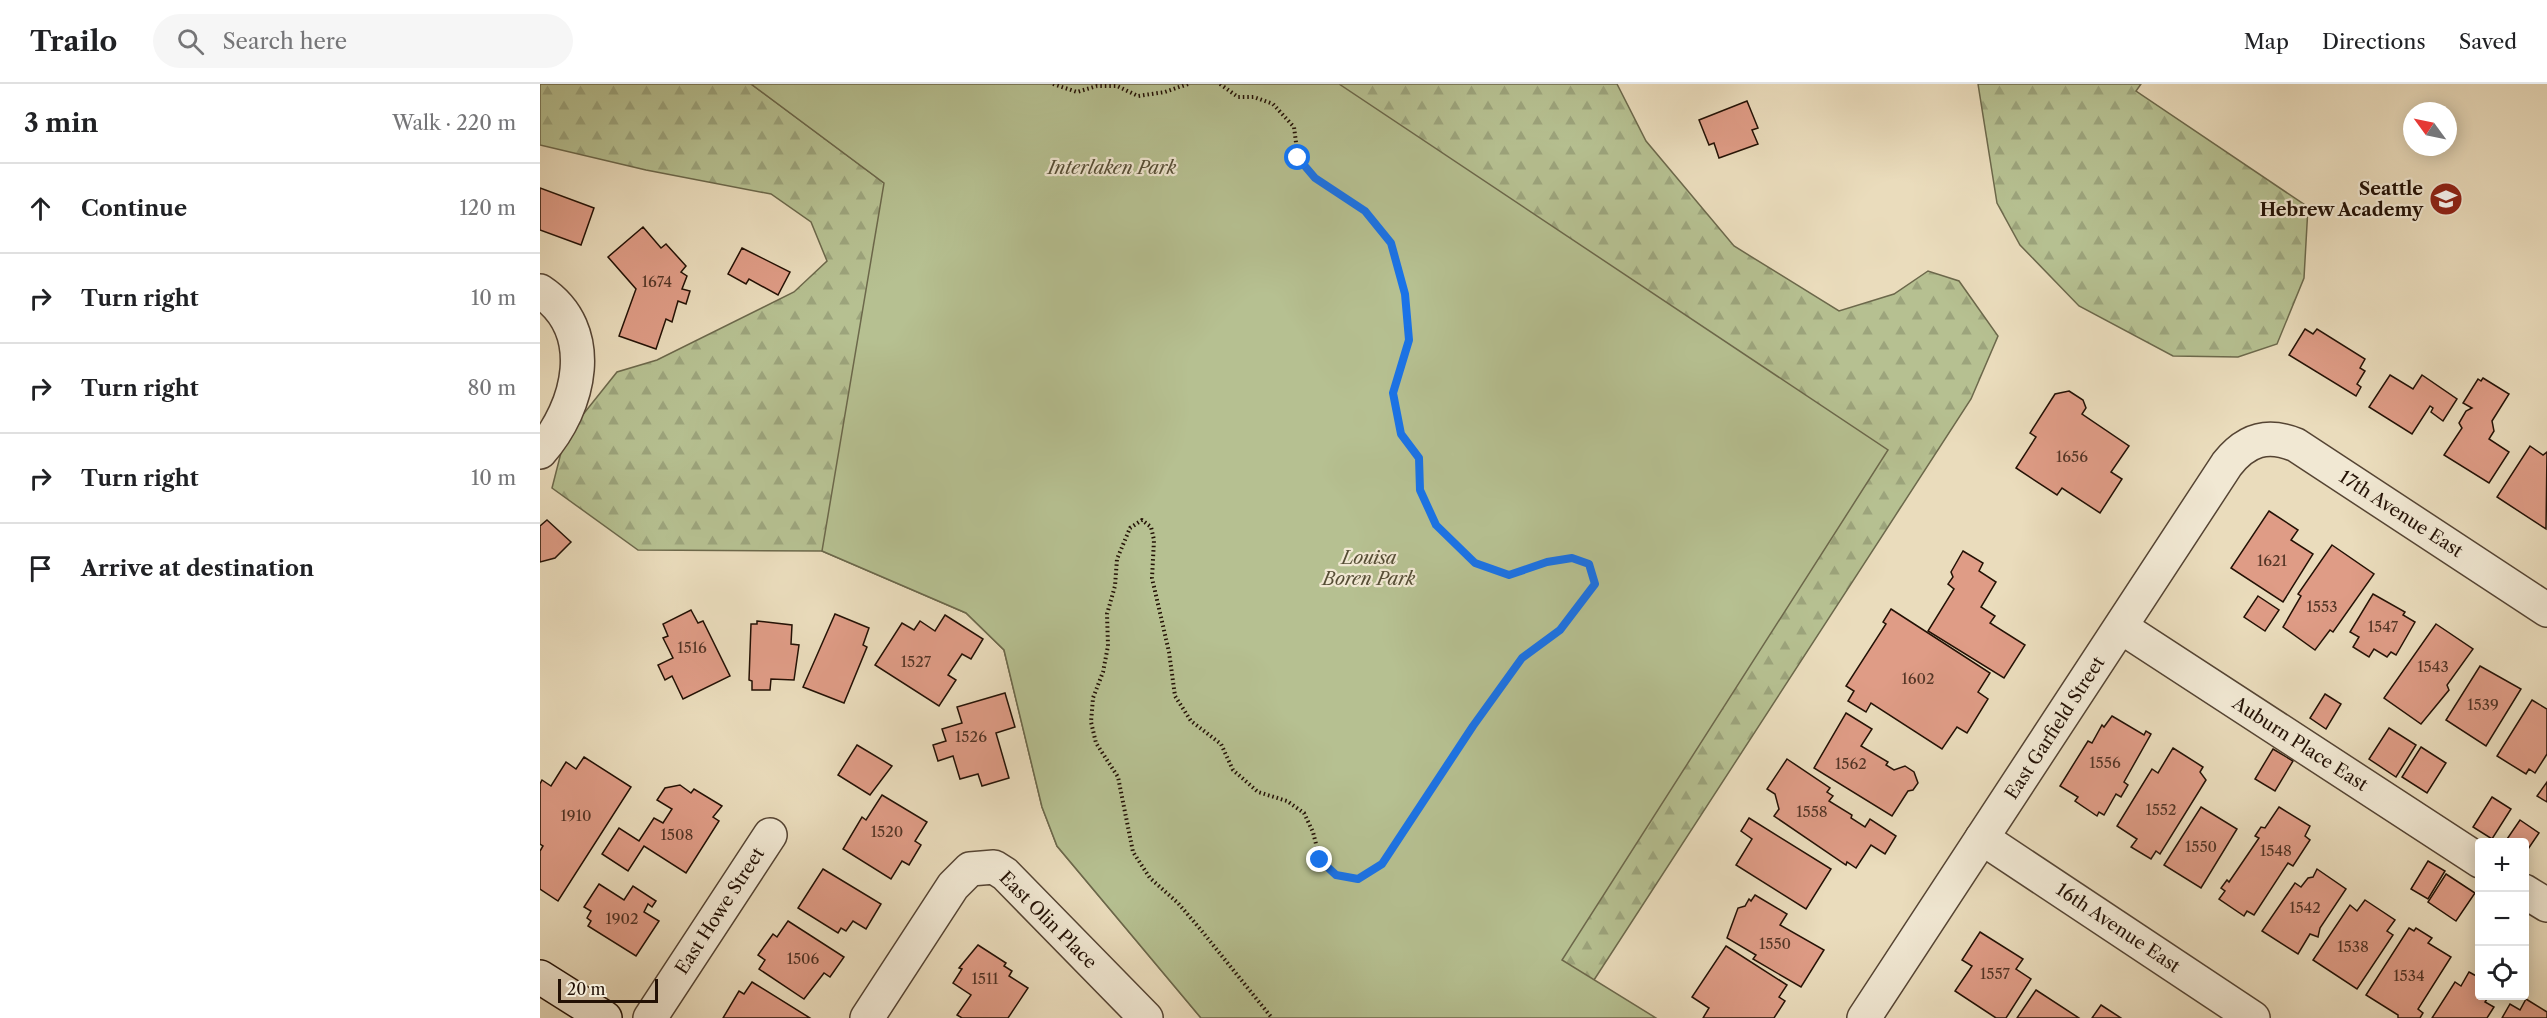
<!DOCTYPE html>
<meta charset="utf-8">
<style>
body{margin:0;font-family:"Libre Caslon Text",serif;background:#f6f6f6;color:#202124}
.controls{position:absolute;right:18px;bottom:18px;display:grid;overflow:hidden;border-radius:6px;box-shadow:0 3px 15px #0003}
.controls button{width:54px;height:54px;display:grid;place-items:center;padding:0;border:0;border-bottom:2px solid #e0e0e0;background:#fff;color:#202124;font:30px sans-serif}
.compass{position:absolute;left:1863px;top:18px;width:54px;height:54px;border-radius:50%;background:#fff;box-shadow:0 3px 15px #0003;rotate:303deg}
.scale{position:absolute;left:18px;bottom:15px;width:100px;box-sizing:border-box;padding-left:6px;border:3px solid #231105;border-top:0;font-size:16px;line-height:21px;white-space:nowrap;color:#231105;-webkit-text-stroke:4px #f1e8d3;paint-order:stroke}
.stop{position:absolute;width:18px;height:18px;margin:-14px;border:4px solid #1a73e8;border-radius:50%;background:#fff}
.stop.end{background:#1a73e8;border-color:#fff;box-shadow:0 2px 6px #0008}
.list{margin:0;padding:0;list-style:none}
h2{display:flex;justify-content:space-between;align-items:center;height:78px;margin:0;padding:0 24px;font-size:26px}
h2 small{font-size:20px;font-weight:400;color:#757577}
.list li{display:grid;grid-template-columns:39px 1fr auto;gap:18px;align-items:center;box-sizing:border-box;height:90px;padding:0 24px;border-top:2px solid #e0e0e0}
.list b{display:block;font-size:22px;white-space:nowrap}
.list em{font-size:20px;font-style:normal;color:#757577}
.icon{flex:none;width:33px;height:33px;fill:none;stroke:currentColor;stroke-width:2;stroke-linecap:round;stroke-linejoin:round}
.map{position:relative;flex:none;width:2007px;height:934px;overflow:hidden}
header{display:flex;align-items:center;gap:36px;box-sizing:border-box;height:84px;padding:0 30px;background:#fff;border-bottom:2px solid #e0e0e0}
header strong{font-size:28px}
nav{display:flex;gap:33px;margin-inline-start:auto;font-size:21px}
.search{width:420px;height:54px;background:#f6f6f6;display:flex;align-items:center;gap:15px;box-sizing:border-box;padding:0 21px;border-radius:33px;color:#757577;font-size:22px}
main{display:flex}
aside{flex:1;background:#fff}
.map>svg:first-child{display:block}
.forest{fill:url(#forest-firs);stroke:#6c684b;stroke-width:1.5}
.green{fill:#b6c091;stroke:#6c684b;stroke-width:1.5}
.building{fill:#df9c86;stroke:#231105;stroke-width:1.5}
.lines{fill:none;stroke-linecap:round;stroke-linejoin:round}
.street-casing{stroke:#543;stroke-width:36}
.secondary-casing{stroke:#231105;stroke-width:36}
.path{stroke:#231105;stroke-width:4;stroke-dasharray:1.5 3;stroke-linecap:butt}
.street{stroke:#f1e8d3;stroke-width:33}
.secondary{stroke:#f1e8d3;stroke-width:33}
.route{stroke:#1a73e8;stroke-width:8}
.labels{text-anchor:middle;stroke-width:4.5;stroke-linejoin:round;paint-order:stroke}
.number-label{font-size:15px;fill:#523425}
.park-label{font-size:18px;font-style:italic;fill:#564e36;stroke:#f1e8d3}
.poi-label{font-size:18px;font-weight:bold;fill:#231105;stroke:#f1e8d3;text-anchor:end}
.street-label{font-size:18px;fill:#231105;stroke:#f1e8d3}
</style>
<header>
<strong>Trailo</strong>
<div class="search"><svg class="icon" aria-label="search" viewBox="0 0 24 24"><circle cx="10" cy="10" r="6"/><path d="M15 15l6 6"/></svg>Search here</div>
<nav><a>Map</a><a>Directions</a><a>Saved</a></nav>
</header>
<main>
<aside>
<h2>3 min<small>Walk · 220 m</small></h2>
<ul class="list">
<li><svg class="icon" aria-label="ahead" viewBox="0 0 24 24"><path d="M12 20V5M6 11l6-6 6 6"/></svg><div><b>Continue</b></div><em>120 m</em></li>
<li><svg class="icon" aria-label="right" viewBox="0 0 24 24"><path d="M7 20v-9h11M14 6l5 5-5 5"/></svg><div><b>Turn right</b></div><em>10 m</em></li>
<li><svg class="icon" aria-label="right" viewBox="0 0 24 24"><path d="M7 20v-9h11M14 6l5 5-5 5"/></svg><div><b>Turn right</b></div><em>80 m</em></li>
<li><svg class="icon" aria-label="right" viewBox="0 0 24 24"><path d="M7 20v-9h11M14 6l5 5-5 5"/></svg><div><b>Turn right</b></div><em>10 m</em></li>
<li><svg class="icon" aria-label="arrive" viewBox="0 0 24 24"><path d="M6 21V4h12l-3 4 3 4H6"/></svg><div><b>Arrive at destination</b></div></li>
</ul>
</aside>
<div class="map">
<svg width="2007" height="934" viewBox="0 0 2007 934">
<defs>
<pattern id="forest-firs" width="22" height="20" patternUnits="userSpaceOnUse" patternTransform="scale(1.5)"><rect width="22" height="20" fill="#b6c091"/><path d="M5 1l3.5 6h-7zM16 11l3.5 6h-7z" fill="#9ca47c"/></pattern>
</defs>
<rect width="100%" height="100%" fill="#eadcbc"/>
<filter id="stains"><feTurbulence type="fractalNoise" baseFrequency=".00333" numOctaves="4"/><feColorMatrix values="0 0 0 0 .2 0 0 0 0 .09 0 0 0 0 .02 0 0 0 .5 -.17"/></filter>
<radialGradient id="worn" r=".72"><stop offset=".6" stop-color="#630" stop-opacity="0"/><stop offset="1" stop-color="#630" stop-opacity=".3"/></radialGradient>
<!-- forest -->
<g class="forest">
<path d="M 0,0 L 211,0 L 344,99 L 729,0 L 1077,0 L 1106,57 L 1194,162 L 1299,227 L 1354,210 L 1388,187 L 1419,197 L 1458,252 L 1431,315 L 1054,896 L 661,934 L 517,762 L 502,723 L 464,566 L 426,529 L 282,467 L 98,466 L 12,404 L 25,353 L 77,288 L 117,276 L 254,208 L 287,177 L 271,138 L 231,110 L 106,86 L 0,61 Z"/>
<path d="M 1438,0 L 1601,0 L 1596,7 L 1768,123 L 1764,194 L 1737,260 L 1698,273 L 1633,272 L 1539,222 L 1480,161 L 1457,119 Z"/>
</g>
<!-- green -->
<path class="green" d="M 211,0 L 799,0 L 1348,366 L 1022,876 L 1116,934 L 661,934 L 517,762 L 502,723 L 464,566 L 426,529 L 282,467 L 344,99 Z"/>
<!-- building -->
<g class="building">
<path d="M 1207,17 L 1218,44 L 1212,46 L 1218,60 L 1179,74 L 1174,59 L 1169,61 L 1159,36 Z"/>
<path d="M 0,104 L 54,124 L 41,161 L 0,146 Z"/>
<path d="M 103,143 L 121,164 L 126,160 L 146,182 L 141,188 L 147,192 L 142,205 L 150,207 L 146,220 L 138,217 L 132,238 L 126,235 L 116,265 L 79,252 L 96,205 L 68,173 Z"/>
<path d="M 202,164 L 250,188 L 238,211 L 209,195 L 206,200 L 188,190 Z"/>
<path d="M 1765,245 L 1773,250 L 1777,245 L 1825,275 L 1820,284 L 1825,287 L 1817,300 L 1821,303 L 1816,312 L 1749,271 Z"/>
<path d="M 1850,291 L 1873,305 L 1882,291 L 1917,315 L 1903,337 L 1891,328 L 1893,324 L 1890,322 L 1872,350 L 1829,323 Z"/>
<path d="M 1943,294 L 1969,310 L 1952,337 L 1954,347 L 1949,355 L 1969,368 L 1949,399 L 1904,371 L 1922,344 L 1919,339 L 1926,327 L 1932,324 L 1923,319 L 1938,295 L 1941,297 Z"/>
<path d="M 1529,307 L 1543,316 L 1546,324 L 1542,330 L 1589,362 L 1571,388 L 1582,395 L 1560,429 L 1522,404 L 1517,411 L 1476,384 L 1496,353 L 1490,349 L 1515,310 Z"/>
<path d="M 1990,362 L 2003,371 L 2007,368 L 2006,445 L 1957,413 Z"/>
<path d="M 1729,427 L 1758,446 L 1751,456 L 1773,470 L 1743,518 L 1691,484 Z"/>
<path d="M 7,436 L 31,458 L 15,474 L 0,478 L 0,442 Z"/>
<path d="M 1792,461 L 1834,490 L 1793,548 L 1790,546 L 1775,566 L 1743,543 L 1761,512 L 1758,510 Z"/>
<path d="M 1423,467 L 1443,479 L 1439,487 L 1456,498 L 1441,523 L 1455,532 L 1450,539 L 1485,561 L 1464,594 L 1388,547 L 1414,505 L 1408,500 L 1413,493 L 1411,488 Z"/>
<path d="M 1833,510 L 1865,528 L 1863,531 L 1875,538 L 1856,571 L 1851,568 L 1847,573 L 1834,565 L 1829,573 L 1813,563 L 1819,553 L 1810,548 Z"/>
<path d="M 1718,512 L 1739,526 L 1725,547 L 1704,533 Z"/>
<path d="M 1351,525 L 1450,589 L 1438,608 L 1448,615 L 1427,649 L 1417,643 L 1402,665 L 1331,619 L 1326,628 L 1308,617 L 1314,607 L 1306,602 L 1346,540 L 1343,538 Z"/>
<path d="M 151,526 L 158,539 L 163,537 L 190,592 L 143,615 L 132,592 L 125,596 L 118,581 L 133,574 L 123,554 L 128,552 L 123,540 Z"/>
<path d="M 295,530 L 329,544 L 323,561 L 327,563 L 304,619 L 263,603 Z"/>
<path d="M 405,531 L 443,555 L 431,575 L 422,570 L 408,591 L 416,596 L 399,622 L 335,581 L 362,539 L 374,546 L 380,537 L 395,547 Z"/>
<path d="M 217,537 L 252,541 L 251,560 L 259,561 L 254,596 L 231,595 L 230,606 L 212,606 L 212,597 L 209,596 L 211,540 L 217,540 Z"/>
<path d="M 1896,540 L 1933,565 L 1907,601 L 1909,606 L 1881,640 L 1844,614 Z"/>
<path d="M 1940,582 L 1981,605 L 1946,662 L 1906,636 Z"/>
<path d="M 465,609 L 475,643 L 456,649 L 469,694 L 442,702 L 438,690 L 420,695 L 413,672 L 398,677 L 393,661 L 406,657 L 402,645 L 422,639 L 417,623 Z"/>
<path d="M 1785,610 L 1801,620 L 1786,645 L 1770,634 Z"/>
<path d="M 1992,616 L 2007,625 L 2007,670 L 1995,689 L 1989,685 L 1986,690 L 1957,672 Z"/>
<path d="M 1306,629 L 1332,645 L 1321,662 L 1348,678 L 1346,681 L 1354,686 L 1365,682 L 1374,688 L 1378,699 L 1373,706 L 1368,707 L 1352,732 L 1274,684 Z"/>
<path d="M 1572,632 L 1604,651 L 1606,647 L 1611,650 L 1584,698 L 1588,701 L 1581,713 L 1576,710 L 1564,731 L 1559,728 L 1557,732 L 1535,717 L 1538,713 L 1520,702 L 1548,657 L 1552,659 L 1562,641 L 1564,643 Z"/>
<path d="M 1849,644 L 1876,661 L 1856,693 L 1829,675 Z"/>
<path d="M 317,661 L 352,682 L 330,711 L 298,691 Z"/>
<path d="M 1881,663 L 1906,679 L 1887,709 L 1862,693 Z"/>
<path d="M 1633,664 L 1663,683 L 1660,688 L 1666,696 L 1620,770 L 1616,767 L 1611,775 L 1591,763 L 1597,755 L 1577,742 L 1612,685 L 1618,689 Z"/>
<path d="M 1733,665 L 1753,677 L 1735,707 L 1715,695 Z"/>
<path d="M 44,673 L 91,703 L 18,817 L 0,805 L 0,767 L 3,762 L 0,760 L 0,700 L 2,696 L 11,702 L 26,678 L 36,685 Z"/>
<path d="M 1247,675 L 1290,704 L 1287,708 L 1293,712 L 1289,717 L 1312,731 L 1311,734 L 1325,743 L 1330,735 L 1356,752 L 1345,770 L 1331,761 L 1316,784 L 1307,778 L 1306,781 L 1234,732 L 1239,725 L 1235,710 L 1227,705 Z"/>
<path d="M 2007,698 L 2007,718 L 1997,712 Z"/>
<path d="M 140,701 L 151,709 L 154,705 L 182,722 L 173,733 L 179,737 L 146,789 L 104,762 L 88,787 L 62,770 L 79,744 L 99,757 L 114,734 L 123,739 L 132,725 L 117,716 L 125,704 Z"/>
<path d="M 342,711 L 387,738 L 375,757 L 381,761 L 369,781 L 362,777 L 351,795 L 303,765 L 322,733 L 326,736 Z"/>
<path d="M 1952,713 L 1971,725 L 1952,755 L 1933,743 Z"/>
<path d="M 1661,723 L 1697,745 L 1661,804 L 1624,781 Z"/>
<path d="M 1739,723 L 1770,742 L 1765,752 L 1770,756 L 1753,782 L 1748,779 L 1714,831 L 1707,827 L 1704,832 L 1679,815 L 1685,807 L 1681,804 L 1687,796 L 1689,798 L 1719,754 L 1715,752 L 1721,743 L 1725,744 Z"/>
<path d="M 1209,734 L 1291,785 L 1266,825 L 1196,781 L 1212,755 L 1201,747 Z"/>
<path d="M 1980,736 L 1999,749 L 1984,771 L 1984,758 L 1965,758 Z"/>
<path d="M 1888,777 L 1905,787 L 1888,815 L 1871,805 Z"/>
<path d="M 283,785 L 341,820 L 326,845 L 313,837 L 306,847 L 301,844 L 298,849 L 258,824 Z"/>
<path d="M 1777,785 L 1806,805 L 1780,844 L 1778,853 L 1770,850 L 1758,870 L 1722,847 L 1755,799 L 1761,803 L 1768,794 L 1773,793 Z"/>
<path d="M 1906,790 L 1935,809 L 1916,837 L 1888,818 Z"/>
<path d="M 59,800 L 84,816 L 93,802 L 116,817 L 112,823 L 108,820 L 104,828 L 119,837 L 96,872 L 48,842 L 51,837 L 47,834 L 51,827 L 44,823 Z"/>
<path d="M 1215,811 L 1247,830 L 1240,841 L 1284,866 L 1261,903 L 1213,875 L 1216,871 L 1187,854 L 1198,824 L 1205,822 L 1209,815 L 1211,817 Z"/>
<path d="M 1825,816 L 1855,836 L 1847,847 L 1853,851 L 1817,905 L 1773,876 L 1810,821 L 1817,827 Z"/>
<path d="M 248,837 L 304,873 L 290,893 L 284,889 L 264,915 L 219,885 L 225,876 L 218,871 L 233,850 L 237,853 Z"/>
<path d="M 1869,844 L 1874,847 L 1876,844 L 1892,854 L 1888,859 L 1911,873 L 1878,925 L 1883,929 L 1880,934 L 1858,934 L 1858,931 L 1826,911 Z"/>
<path d="M 1440,848 L 1483,875 L 1476,885 L 1491,895 L 1466,934 L 1456,934 L 1415,907 L 1432,882 L 1422,876 Z"/>
<path d="M 438,861 L 466,879 L 464,882 L 472,887 L 469,892 L 488,904 L 468,934 L 422,934 L 417,931 L 431,911 L 413,899 L 422,885 L 419,884 Z"/>
<path d="M 1186,862 L 1247,901 L 1239,913 L 1245,917 L 1234,934 L 1163,934 L 1169,924 L 1152,913 Z"/>
<path d="M 1929,888 L 1940,894 L 1940,912 L 1949,912 L 1945,918 L 1954,923 L 1947,934 L 1892,934 L 1915,898 L 1921,902 Z"/>
<path d="M 212,898 L 270,934 L 183,934 L 199,907 L 204,910 Z"/>
<path d="M 1496,906 L 1539,934 L 1477,934 Z"/>
<path d="M 1986,915 L 2007,928 L 2007,934 L 1962,934 L 1970,920 L 1980,926 Z"/>
<path d="M 1561,921 L 1581,934 L 1552,934 Z"/>
</g>
<g class="lines">
<defs>
<g id="street">
<path d="M 0,207 C 59,246 40,323 0,368"/>
<path d="M 1581,543 L 1940,777"/>
<path d="M 1442,754 L 1713,934"/>
<path d="M 1984,807 L 2007,821"/>
<path d="M 110,934 L 230,751"/>
<path d="M 327,934 L 413,802 L 430,785 L 454,783 L 465,790 L 606,934"/>
<path d="M 1324,934 L 1687,380 C 1706,356 1727,349 1756,361 L 2007,526"/>
</g>
<path id="secondary" d="M 0,893 L 65,934"/>
</defs>
<!-- street casing -->
<use href="#street" class="street-casing"/>
<!-- secondary casing -->
<use href="#secondary" class="secondary-casing"/>
<!-- path -->
<g class="path">
<path d="M 513,0 L 537,8 L 557,2 L 577,2 L 598,12 L 625,8 L 648,0"/>
<path d="M 680,0 L 698,13 L 714,13 L 733,20 L 754,43 L 758,74 L 775,94 L 825,127 L 851,159 L 865,210 L 869,256 L 853,309 L 861,349 L 879,374 L 880,406 L 896,441 L 935,479 L 969,491 L 1007,478 L 1032,474 L 1049,480 L 1055,500 L 1020,546 L 982,574 L 933,642 L 842,780 L 818,795 L 796,791 L 780,776 L 773,748 L 764,729 L 747,717 L 718,708 L 693,686 L 681,660 L 651,637 L 635,612 L 629,568 L 612,494 L 614,456 L 611,443 L 602,436 L 590,444 L 577,475 L 575,502 L 567,530 L 568,562 L 563,588 L 553,614 L 551,638 L 556,659 L 578,693 L 593,768 L 610,794 L 638,819 L 661,846 L 732,934"/>
</g>
<!-- street -->
<use href="#street" class="street"/>
<!-- secondary -->
<use href="#secondary" class="secondary"/>
</g>
<g class="lines">
<!-- route -->
<path class="route" d="M 758,74 L 775,94 L 825,127 L 851,159 L 865,210 L 869,256 L 853,309 L 861,350 L 879,374 L 880,406 L 896,441 L 935,479 L 969,491 L 1007,478 L 1032,474 L 1049,480 L 1055,500 L 1020,546 L 982,574 L 933,642 L 842,780 L 818,795 L 796,791 L 780,776"/>
</g>
<!-- icons -->
<defs>
<symbol id="school-disc" viewBox="-11 -11 22 22"><circle r="9.5" fill="#8f2418" stroke="#f1e8d3"/><path d="M0-5L7-2L0 1L-7-2ZM-4 1L0 2.5L4 1V4Q0 6-4 4Z" fill="#fff"/></symbol>
</defs>
<g fill-rule="evenodd">
<use href="#school-disc" x="1887" y="96" width="38" height="38"/>
</g>
<g class="labels">
<!-- number labels -->
<g class="number-label">
<text x="117" y="203">1674</text>
<text x="1532" y="378">1656</text>
<text x="1732" y="482">1621</text>
<text x="1782" y="528">1553</text>
<text x="1843" y="548">1547</text>
<text x="152" y="569">1516</text>
<text x="376" y="583">1527</text>
<text x="1893" y="588">1543</text>
<text x="1378" y="600">1602</text>
<text x="1943" y="626">1539</text>
<text x="431" y="658">1526</text>
<text x="1565" y="684">1556</text>
<text x="1311" y="685">1562</text>
<text x="1621" y="731">1552</text>
<text x="1272" y="733">1558</text>
<text x="36" y="737">1910</text>
<text x="347" y="753">1520</text>
<text x="137" y="756">1508</text>
<text x="1661" y="768">1550</text>
<text x="1736" y="772">1548</text>
<text x="1765" y="829">1542</text>
<text x="82" y="840">1902</text>
<text x="1235" y="865">1550</text>
<text x="1813" y="868">1538</text>
<text x="263" y="880">1506</text>
<text x="1455" y="895">1557</text>
<text x="1869" y="897">1534</text>
<text x="445" y="900">1511</text>
</g>
<!-- park labels -->
<g class="park-label">
<text x="572" y="90">Interlaken Park</text>
<text x="829" y="480">Louisa<tspan x="829" dy="21">Boren Park</tspan></text>
</g>
<!-- poi labels -->
<g class="poi-label">
<text x="1883" y="111">Seattle<tspan x="1883" dy="21">Hebrew Academy</tspan></text>
</g>
<!-- street labels -->
<g class="street-label">
<text transform="translate(1861 430) rotate(33)" y="6">17th Avenue East</text>
<text transform="translate(1515 644) rotate(-57)" y="6">East Garfield Street</text>
<text transform="translate(1760 660) rotate(33)" y="6">Auburn Place East</text>
<text transform="translate(180 827) rotate(-57)" y="6">East Howe Street</text>
<text transform="translate(508 836) rotate(45)" y="6">East Olin Place</text>
<text transform="translate(1578 844) rotate(34)" y="6">16th Avenue East</text>
</g>
</g>
<rect width="100%" height="100%" filter="url(#stains)"/>
<rect width="100%" height="100%" fill="url(#worn)"/>
</svg>
<div class="controls">
<button>+</button>
<button>−</button>
<button><svg class="icon" aria-label="locate" viewBox="0 0 24 24"><circle cx="12" cy="12" r="6"/><path d="M12 2v4M12 18v4M2 12h4M18 12h4"/></svg></button>
</div>
<svg class="compass" viewBox="-18 -18 36 36"><path d="M0-13l5 13h-10z" fill="#e53935"/><path d="M0 13l5-13h-10z" fill="#757577"/></svg>
<div class="scale">20 m</div>
<div class="stop" style="left:758px;top:74px"></div>
<div class="stop end" style="left:780px;top:776px"></div>
</div>
</main>
